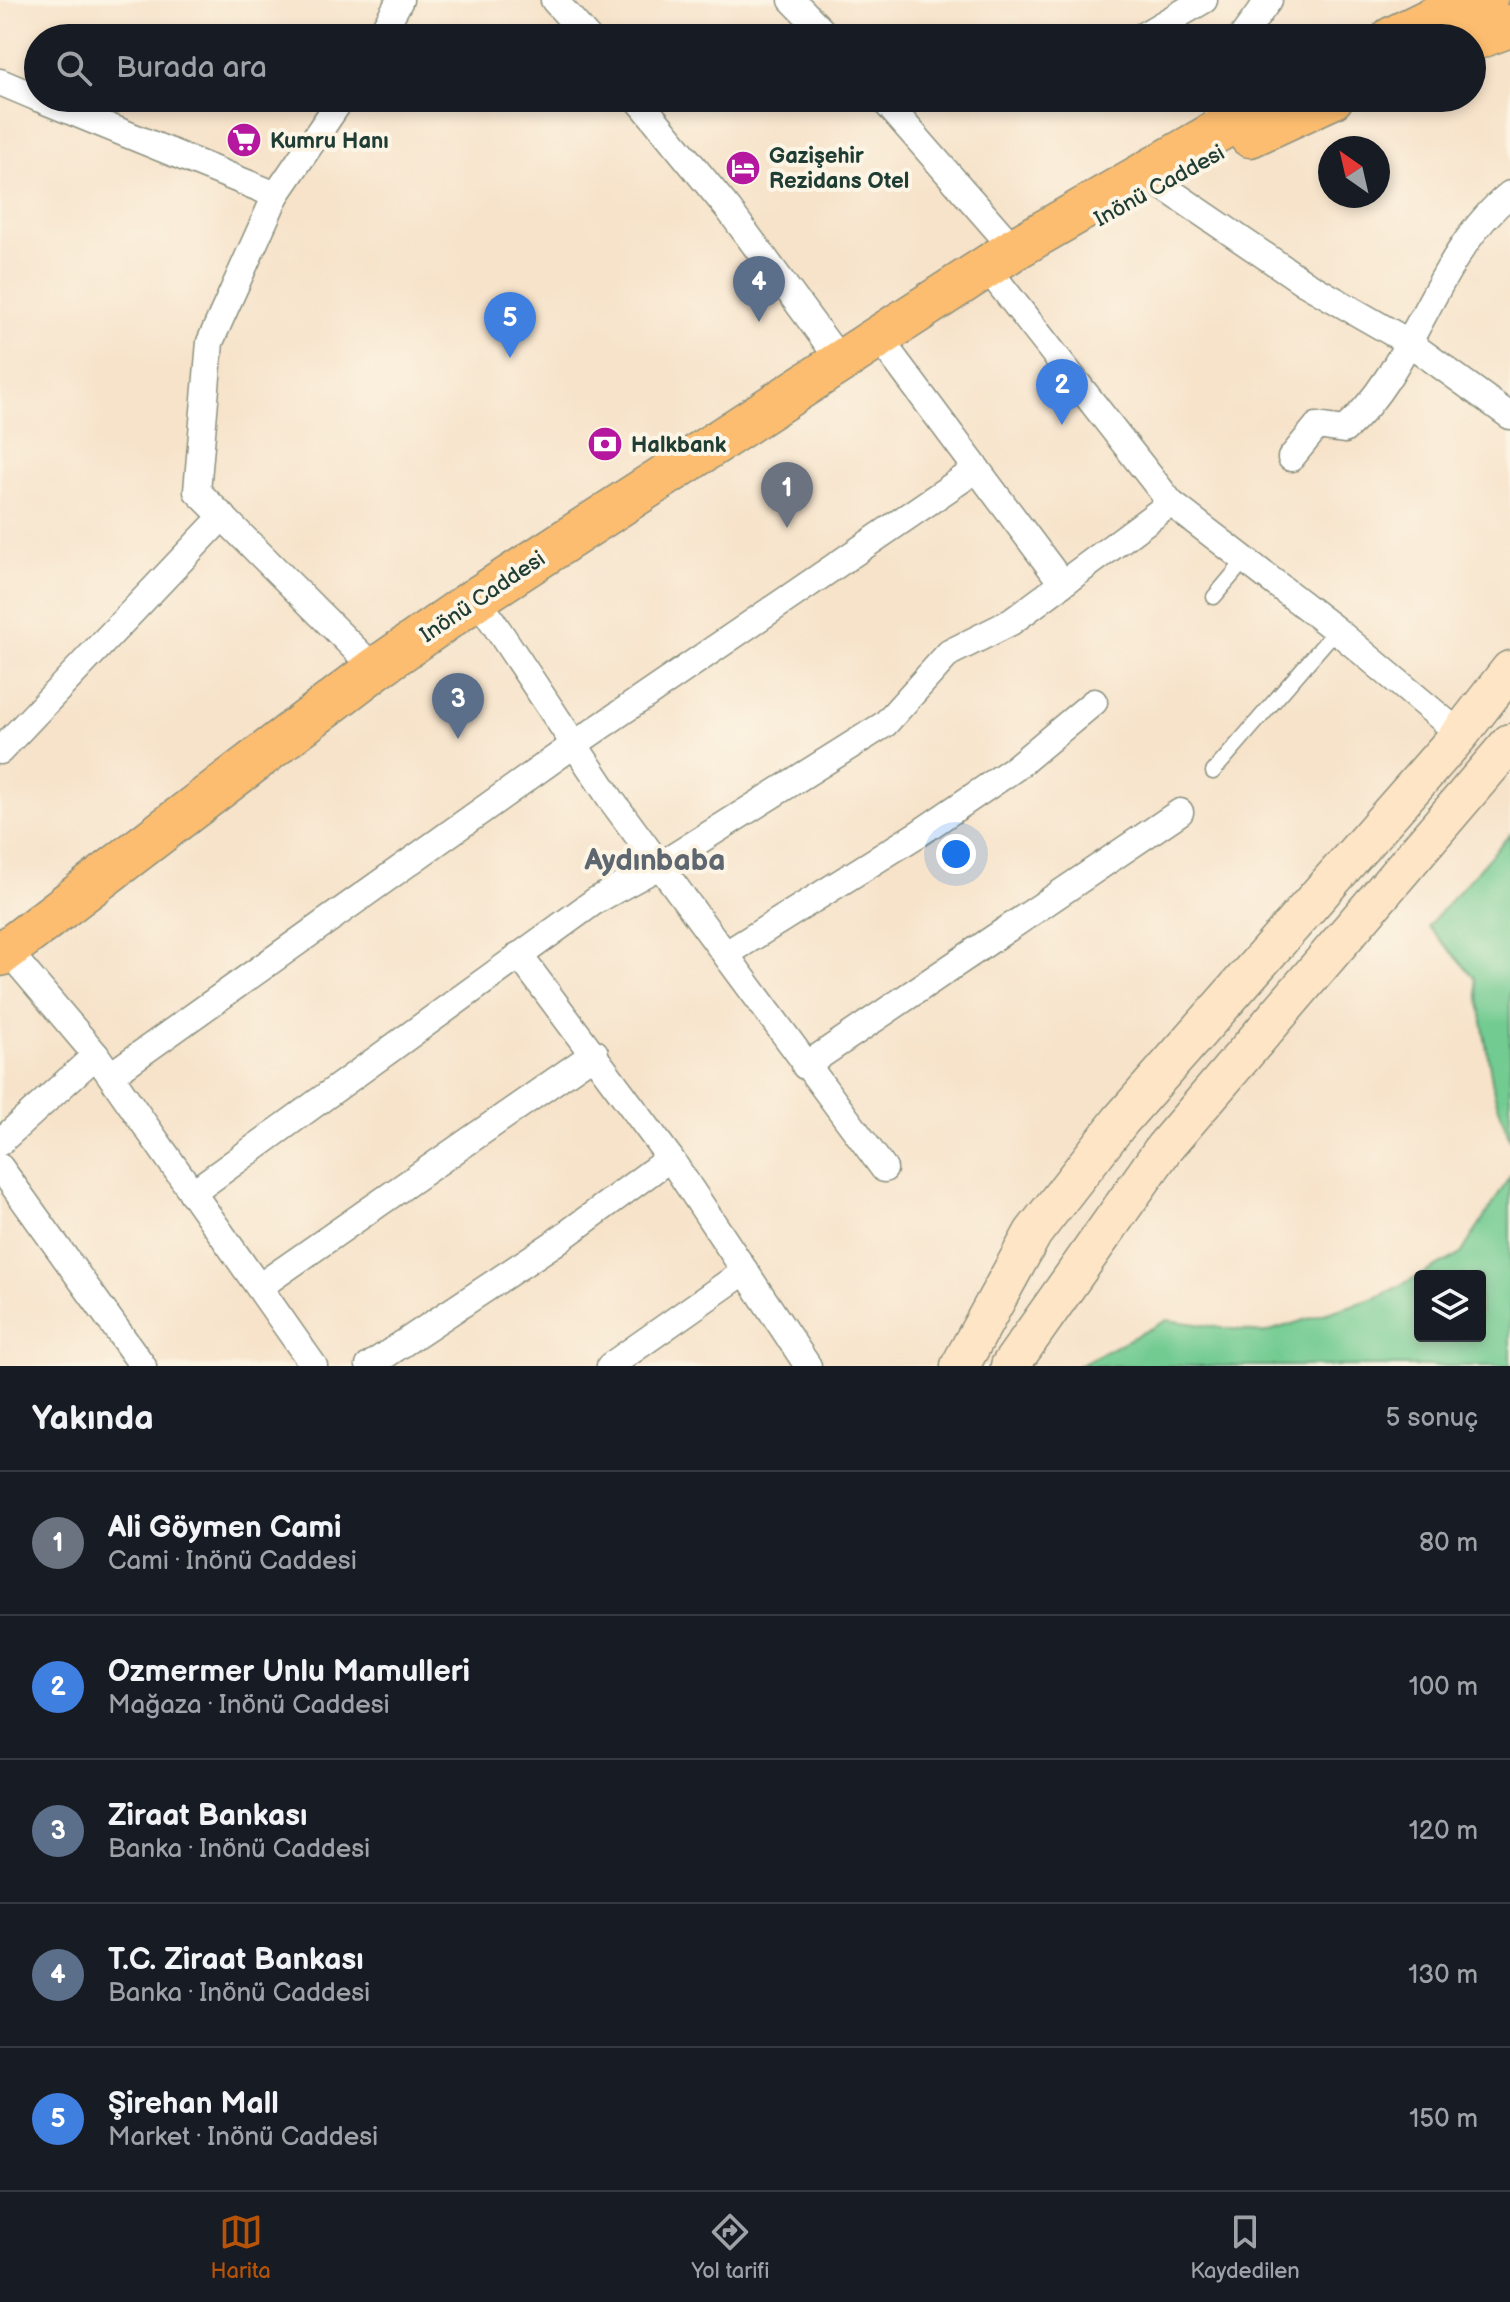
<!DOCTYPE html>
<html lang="tr">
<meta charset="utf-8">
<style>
body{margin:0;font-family:"Balsamiq Sans",sans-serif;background:#242831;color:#f1f3f6}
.controls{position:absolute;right:24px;bottom:24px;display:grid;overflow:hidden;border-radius:8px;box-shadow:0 4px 12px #0003}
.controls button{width:72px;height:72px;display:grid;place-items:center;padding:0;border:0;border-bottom:2px solid #363941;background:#171b24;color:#f1f3f6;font:40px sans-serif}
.compass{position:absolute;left:1318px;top:136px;width:72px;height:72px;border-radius:50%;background:#171b24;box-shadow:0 4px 12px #0003;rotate:326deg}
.you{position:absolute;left:956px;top:854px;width:28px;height:28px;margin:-20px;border:6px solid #fff;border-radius:50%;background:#1a73e8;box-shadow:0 0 0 12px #1a73e833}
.badge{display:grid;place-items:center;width:52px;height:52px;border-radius:50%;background:#b45309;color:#fff;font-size:26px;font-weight:700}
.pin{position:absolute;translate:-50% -66px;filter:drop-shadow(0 2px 4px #0008)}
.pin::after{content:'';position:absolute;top:42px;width:28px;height:24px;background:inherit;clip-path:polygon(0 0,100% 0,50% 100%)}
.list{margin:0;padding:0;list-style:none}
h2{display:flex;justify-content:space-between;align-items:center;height:104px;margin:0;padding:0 32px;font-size:34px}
h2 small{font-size:26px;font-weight:400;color:#9ea1a6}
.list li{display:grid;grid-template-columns:52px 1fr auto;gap:24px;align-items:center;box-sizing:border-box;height:144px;padding:0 32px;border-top:2px solid #363941}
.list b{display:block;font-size:30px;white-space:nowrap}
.list p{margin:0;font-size:26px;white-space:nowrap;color:#9ea1a6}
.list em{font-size:26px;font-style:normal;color:#9ea1a6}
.icon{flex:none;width:44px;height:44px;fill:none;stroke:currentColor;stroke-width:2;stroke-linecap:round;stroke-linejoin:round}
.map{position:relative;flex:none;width:1510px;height:1366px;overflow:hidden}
.search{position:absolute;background:#171b24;box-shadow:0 4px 12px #0003;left:24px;right:24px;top:24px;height:88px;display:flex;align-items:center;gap:20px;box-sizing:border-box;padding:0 28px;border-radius:44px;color:#9ea1a6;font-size:30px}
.sheet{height:824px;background:#171b24}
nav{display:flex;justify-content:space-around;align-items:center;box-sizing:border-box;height:112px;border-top:2px solid #363941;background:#171b24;font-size:22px;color:#9ea1a6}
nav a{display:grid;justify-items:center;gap:4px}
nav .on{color:#b45309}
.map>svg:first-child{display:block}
.park{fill:#72cb91;stroke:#488462;stroke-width:2;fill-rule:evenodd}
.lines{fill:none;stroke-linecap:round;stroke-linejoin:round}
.service-casing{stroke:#8b907f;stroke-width:17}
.minor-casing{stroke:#8b907f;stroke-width:29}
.secondary-casing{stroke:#8b907f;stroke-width:41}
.primary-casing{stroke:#8b907f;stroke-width:45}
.service{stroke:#fff;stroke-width:14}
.minor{stroke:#fff;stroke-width:26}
.secondary{stroke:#fee5c5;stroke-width:38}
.primary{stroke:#fcbd6f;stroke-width:42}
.labels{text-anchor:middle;stroke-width:8;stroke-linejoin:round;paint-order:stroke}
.poi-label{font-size:22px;font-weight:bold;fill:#1f3d34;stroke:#fcf5e5;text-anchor:start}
.street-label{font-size:22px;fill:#1f3d34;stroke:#fcf5e5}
.district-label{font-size:30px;font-weight:bold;fill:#5e6670;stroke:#fcf5e5}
</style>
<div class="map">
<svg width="1510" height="1366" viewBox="0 0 1510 1366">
<rect width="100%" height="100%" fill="#fcf5e5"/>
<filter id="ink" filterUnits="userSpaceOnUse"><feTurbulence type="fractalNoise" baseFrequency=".0125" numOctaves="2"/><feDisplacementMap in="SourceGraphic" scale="16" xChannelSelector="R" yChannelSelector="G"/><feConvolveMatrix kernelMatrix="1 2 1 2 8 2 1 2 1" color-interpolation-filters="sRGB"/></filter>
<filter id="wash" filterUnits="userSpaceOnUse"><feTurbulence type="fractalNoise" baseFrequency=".006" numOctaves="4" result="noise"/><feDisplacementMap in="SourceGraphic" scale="32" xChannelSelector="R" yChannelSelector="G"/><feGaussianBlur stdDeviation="1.8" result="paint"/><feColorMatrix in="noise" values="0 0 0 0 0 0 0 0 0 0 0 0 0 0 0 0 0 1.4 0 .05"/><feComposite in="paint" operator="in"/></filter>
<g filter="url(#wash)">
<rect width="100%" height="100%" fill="#f7e3ca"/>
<!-- park -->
<g class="park">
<path d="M 1510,834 L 1510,1140 L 1494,1093 L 1475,978 L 1428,926 Z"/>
<path d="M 1510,1176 L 1510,1366 L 1077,1366 L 1167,1320 L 1263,1333 L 1378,1297 L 1461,1254 ZM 1420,1276 L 1480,1276 L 1480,1336 L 1420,1336 Z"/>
</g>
</g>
<g filter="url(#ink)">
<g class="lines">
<defs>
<g id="service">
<path d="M 1214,597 L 1245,560"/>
<path d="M 1213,772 L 1336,630"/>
</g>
<g id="minor">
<path d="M 554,0 L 588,38"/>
<path d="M 792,0 L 829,38"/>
<path d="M 379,38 L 400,0"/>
<path d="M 1139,38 L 1204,0"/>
<path d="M 1241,38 L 1269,0"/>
<path d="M 0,82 L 38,98"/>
<path d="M 38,98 L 276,195"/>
<path d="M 342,98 L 276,195 L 210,342 L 197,491 L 375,669"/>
<path d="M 637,98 L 729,210 L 842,363"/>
<path d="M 882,98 L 1014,249"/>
<path d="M 1215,98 L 1221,128"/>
<path d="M 1158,183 L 1305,283 L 1408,342 L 1510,416"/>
<path d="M 987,268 L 1171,503 L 1336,630 L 1460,734"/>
<path d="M 879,338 L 1062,583"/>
<path d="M 1291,458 L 1317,426 L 1344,430 C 1416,367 1434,255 1510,194"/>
<path d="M 477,598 L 612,801 L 884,1169"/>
<path d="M 0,751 L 223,516"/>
<path d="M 7,950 L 96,1055 L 314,1366"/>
<path d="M 726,954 L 918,834 L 1015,768 L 1094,702"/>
<path d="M 519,955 L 670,1158 L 808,1366"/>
<path d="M 805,1066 L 1180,812"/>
<path d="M 111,1075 L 575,744 L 977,469"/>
<path d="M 0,1142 L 96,1055"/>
<path d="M 0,1167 L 143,1366"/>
<path d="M 192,1193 L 595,901 L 659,866 L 885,724 L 949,653 L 1011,622 L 1171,503"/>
<path d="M 259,1287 L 595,1053"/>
<path d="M 369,1366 L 553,1244 L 670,1158"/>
<path d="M 610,1366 L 745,1271"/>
</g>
<g id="secondary">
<path d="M 960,1366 L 1033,1233 L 1121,1120 L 1460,734 L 1510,670"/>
<path d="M 1010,1366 L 1164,1148 L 1510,743"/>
</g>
<g id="primary">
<path d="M 1392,38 L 1433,18 L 1486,0"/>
<path d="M 1472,40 L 1510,26"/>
<path d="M 1250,136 L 1332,98"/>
<path d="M 0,955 L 375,669 L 477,598 L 1014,249 L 1275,98"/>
</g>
</defs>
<!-- service casing -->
<use href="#service" class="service-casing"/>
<!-- minor casing -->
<use href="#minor" class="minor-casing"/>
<!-- secondary casing -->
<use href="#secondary" class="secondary-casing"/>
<!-- primary casing -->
<use href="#primary" class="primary-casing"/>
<!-- service -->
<use href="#service" class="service"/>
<!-- minor -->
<use href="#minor" class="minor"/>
<!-- secondary -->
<use href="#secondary" class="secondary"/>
<!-- primary -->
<use href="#primary" class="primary"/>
</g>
</g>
<!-- icons -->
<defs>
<symbol id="supermarket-disc" viewBox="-11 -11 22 22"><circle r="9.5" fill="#b5179e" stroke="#fcf5e5"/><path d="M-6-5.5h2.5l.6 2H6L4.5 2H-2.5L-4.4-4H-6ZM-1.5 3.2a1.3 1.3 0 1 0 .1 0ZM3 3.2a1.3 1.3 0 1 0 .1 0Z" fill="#fff"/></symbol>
<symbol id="hotel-disc" viewBox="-11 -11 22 22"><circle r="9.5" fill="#b5179e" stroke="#fcf5e5"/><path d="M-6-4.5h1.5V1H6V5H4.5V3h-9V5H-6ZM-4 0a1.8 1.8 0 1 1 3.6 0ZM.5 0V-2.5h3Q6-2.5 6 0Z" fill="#fff"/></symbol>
<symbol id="bank-disc" viewBox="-11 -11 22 22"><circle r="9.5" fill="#b5179e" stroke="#fcf5e5"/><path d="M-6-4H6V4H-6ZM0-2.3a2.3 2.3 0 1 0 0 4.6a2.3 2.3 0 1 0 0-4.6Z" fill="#fff"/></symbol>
</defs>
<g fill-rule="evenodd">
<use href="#supermarket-disc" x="224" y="120" width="40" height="40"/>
<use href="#hotel-disc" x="723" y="148" width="40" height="40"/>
<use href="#bank-disc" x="585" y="424" width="40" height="40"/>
</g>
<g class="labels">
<!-- poi labels -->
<g class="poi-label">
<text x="270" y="148">Kumru Hanı</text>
<text x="769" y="163">Gazişehir<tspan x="769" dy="25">Rezidans Otel</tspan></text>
<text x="631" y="452">Halkbank</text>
</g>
<!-- street labels -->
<g class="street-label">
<text transform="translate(1159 185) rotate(-29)" y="8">Inönü Caddesi</text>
<text transform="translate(482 596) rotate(-34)" y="8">Inönü Caddesi</text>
</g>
<!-- district labels -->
<g class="district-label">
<text x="655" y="870">Aydınbaba</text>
</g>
</g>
</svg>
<div class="controls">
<button><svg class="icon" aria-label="layers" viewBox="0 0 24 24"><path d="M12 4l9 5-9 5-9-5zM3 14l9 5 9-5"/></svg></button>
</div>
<svg class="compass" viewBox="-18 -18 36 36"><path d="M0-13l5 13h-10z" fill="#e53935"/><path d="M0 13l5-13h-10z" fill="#9ea1a6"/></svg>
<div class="you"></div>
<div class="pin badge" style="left:787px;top:528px;background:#6b7280">1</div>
<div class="pin badge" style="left:1062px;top:425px;background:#3f7fe0">2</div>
<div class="pin badge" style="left:458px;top:739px;background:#5c6f8a">3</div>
<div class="pin badge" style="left:759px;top:322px;background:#5c6f8a">4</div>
<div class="pin badge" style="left:510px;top:358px;background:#3f7fe0">5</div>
<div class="search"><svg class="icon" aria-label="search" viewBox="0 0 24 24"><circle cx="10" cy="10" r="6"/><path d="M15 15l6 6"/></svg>Burada ara</div>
</div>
<section class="sheet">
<h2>Yakında<small>5 sonuç</small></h2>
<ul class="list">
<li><span class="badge" style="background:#6b7280">1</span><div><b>Ali Göymen Cami</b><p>Cami · Inönü Caddesi</p></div><em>80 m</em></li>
<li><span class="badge" style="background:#3f7fe0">2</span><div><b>Ozmermer Unlu Mamulleri</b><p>Mağaza · Inönü Caddesi</p></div><em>100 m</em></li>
<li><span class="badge" style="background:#5c6f8a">3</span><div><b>Ziraat Bankası</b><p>Banka · Inönü Caddesi</p></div><em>120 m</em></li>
<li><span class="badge" style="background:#5c6f8a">4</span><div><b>T.C. Ziraat Bankası</b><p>Banka · Inönü Caddesi</p></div><em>130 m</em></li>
<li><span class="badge" style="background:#3f7fe0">5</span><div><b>Şirehan Mall</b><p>Market · Inönü Caddesi</p></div><em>150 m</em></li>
</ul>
</section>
<nav>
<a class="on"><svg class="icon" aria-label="map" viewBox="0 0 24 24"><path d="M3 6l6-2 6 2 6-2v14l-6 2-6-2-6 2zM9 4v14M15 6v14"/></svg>Harita</a>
<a><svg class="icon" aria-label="directions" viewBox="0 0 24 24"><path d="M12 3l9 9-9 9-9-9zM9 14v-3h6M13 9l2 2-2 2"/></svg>Yol tarifi</a>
<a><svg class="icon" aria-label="saved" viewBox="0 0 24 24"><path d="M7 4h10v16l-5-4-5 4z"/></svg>Kaydedilen</a>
</nav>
